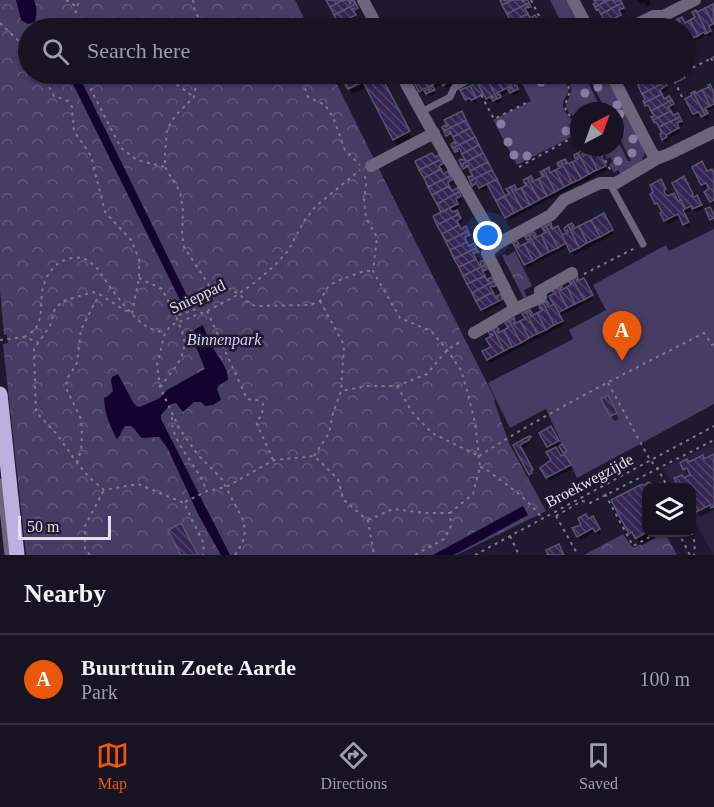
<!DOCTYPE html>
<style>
body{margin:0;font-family:Georgia,serif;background:#242030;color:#f1f3f6}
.controls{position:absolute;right:18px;bottom:18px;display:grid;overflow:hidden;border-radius:12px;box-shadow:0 2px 4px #0004}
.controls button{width:54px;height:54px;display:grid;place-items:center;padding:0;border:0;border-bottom:2px solid #363241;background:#171323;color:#f1f3f6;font:30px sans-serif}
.compass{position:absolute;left:570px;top:102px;width:54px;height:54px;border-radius:50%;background:#171323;box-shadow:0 2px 4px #0004;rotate:41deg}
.scale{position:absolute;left:18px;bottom:15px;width:93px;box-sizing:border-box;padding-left:6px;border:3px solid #e2dfee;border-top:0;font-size:16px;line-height:21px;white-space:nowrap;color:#e2dfee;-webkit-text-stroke:4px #1f192f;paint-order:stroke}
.you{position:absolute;left:488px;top:236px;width:21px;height:21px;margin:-15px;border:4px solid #fff;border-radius:50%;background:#1a73e8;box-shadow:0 0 0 9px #1a73e833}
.badge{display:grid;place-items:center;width:39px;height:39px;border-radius:50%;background:#ea580c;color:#fff;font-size:20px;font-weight:700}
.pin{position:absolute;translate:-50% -50px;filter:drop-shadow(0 2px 3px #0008)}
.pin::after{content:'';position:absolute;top:32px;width:21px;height:18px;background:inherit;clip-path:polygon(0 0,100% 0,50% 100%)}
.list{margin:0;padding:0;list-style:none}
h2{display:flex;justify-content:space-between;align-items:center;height:78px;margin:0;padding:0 24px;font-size:26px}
h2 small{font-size:20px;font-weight:400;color:#9e9ea6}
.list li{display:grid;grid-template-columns:39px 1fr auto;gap:18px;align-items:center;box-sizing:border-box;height:90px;padding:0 24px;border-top:2px solid #363241}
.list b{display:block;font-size:22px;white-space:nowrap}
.list p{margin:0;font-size:20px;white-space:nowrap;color:#9e9ea6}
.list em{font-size:20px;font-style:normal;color:#9e9ea6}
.icon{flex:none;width:33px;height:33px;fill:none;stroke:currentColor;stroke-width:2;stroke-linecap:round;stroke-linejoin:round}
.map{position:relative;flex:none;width:714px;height:555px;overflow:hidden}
.search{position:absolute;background:#171323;box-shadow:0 2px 4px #0004;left:18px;right:18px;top:18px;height:66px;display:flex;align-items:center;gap:15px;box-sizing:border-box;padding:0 21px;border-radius:33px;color:#9e9ea6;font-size:22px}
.sheet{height:168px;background:#171323}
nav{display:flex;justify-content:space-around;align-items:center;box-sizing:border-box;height:84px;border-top:2px solid #363241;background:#171323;font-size:16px;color:#9e9ea6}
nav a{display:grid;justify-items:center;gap:3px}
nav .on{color:#ea580c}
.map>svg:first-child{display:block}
.built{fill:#2a223e}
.green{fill:#473c64}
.forest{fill:url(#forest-crowns)}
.water{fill:#14032e}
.shadow{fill:#0007}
.building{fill:url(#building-back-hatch);stroke:#5b556f;stroke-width:1.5}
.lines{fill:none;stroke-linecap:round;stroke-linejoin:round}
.path{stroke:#7e7a8c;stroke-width:2;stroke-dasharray:3 4.5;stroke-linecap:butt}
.lane{stroke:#6c667d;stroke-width:7}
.street{stroke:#6c667d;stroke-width:12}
.primary{stroke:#bcb0e0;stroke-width:15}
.tree{fill:#857da1}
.labels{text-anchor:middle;stroke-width:5;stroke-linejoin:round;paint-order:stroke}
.street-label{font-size:16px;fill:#e2dfee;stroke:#1f192f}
.park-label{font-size:16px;font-style:italic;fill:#d9cefe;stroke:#1f192f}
</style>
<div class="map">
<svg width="714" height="555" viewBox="0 0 714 555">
<defs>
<pattern id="forest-crowns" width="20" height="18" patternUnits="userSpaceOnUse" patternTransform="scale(1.5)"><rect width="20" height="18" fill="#473c64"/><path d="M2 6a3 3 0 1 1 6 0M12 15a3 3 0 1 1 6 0" fill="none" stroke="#61587a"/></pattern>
<pattern id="building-back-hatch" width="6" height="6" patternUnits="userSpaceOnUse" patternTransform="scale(1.5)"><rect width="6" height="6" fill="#342553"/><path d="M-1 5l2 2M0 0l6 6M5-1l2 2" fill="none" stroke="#51446c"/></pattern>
</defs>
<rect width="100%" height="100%" fill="#1f192f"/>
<!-- built -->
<path class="built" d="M 714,443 L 714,555 L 692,518 L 692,488 L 674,487 L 663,468 Z"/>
<!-- green -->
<g class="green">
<path d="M 550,0 L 568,0 L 578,20 L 564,28 Z"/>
<path d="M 535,74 L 560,74 L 561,80 L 566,83 L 569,89 C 568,94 563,100 563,104 C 562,113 572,120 579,124 L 579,133 L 517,165 L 493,120 L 531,101 L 521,82 Z"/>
<path d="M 563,74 L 584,74 L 602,111 L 579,111 L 579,120 L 569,113 L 566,106 C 570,93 577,87 563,78 Z"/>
<path d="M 587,74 L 605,74 L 645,150 C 645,164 631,167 621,174 L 618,170 L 614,173 L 609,164 L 613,162 L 610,157 L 607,159 L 601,147 L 615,147 L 615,135 L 628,161 L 631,161 L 615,129 L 615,111 L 606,111 Z"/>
<path d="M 714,229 L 714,404 L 577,478 L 546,409 L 510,428 L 488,383 L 573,339 L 569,330 L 606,310 L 593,285 L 666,245 L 669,251 Z"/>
</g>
<!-- forest -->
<g class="forest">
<path d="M 0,0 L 295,0 L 309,28 L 28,28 L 28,74 L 332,74 L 378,167 L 495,399 L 494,401 L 509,443 L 546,511 L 457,555 L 26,555 L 3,344 L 8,343 L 7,335 L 4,335 L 0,291 Z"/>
<path d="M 515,251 L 532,286 L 524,290 L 527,297 L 524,299 L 502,255 L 505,254 L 507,256 Z"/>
<path d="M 665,533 L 677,555 L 584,555 L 623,534 L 633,548 Z"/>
</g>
<!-- water -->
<g class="water">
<path d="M 16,0 L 34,0 C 37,8 37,14 35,22 L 28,24 L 21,20 Z"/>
<path d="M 68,74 L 78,74 L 190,302 L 183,306 Z"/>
<path d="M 203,325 C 206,333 209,341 213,348 C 219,359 228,367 228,380 L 219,385 L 217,389 L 221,400 L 213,405 L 205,406 L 201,402 L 194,402 L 183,412 L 176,403 L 171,404 L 161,415 L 161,419 L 230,555 L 221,555 L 198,514 L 168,449 L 159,437 L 142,438 C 137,434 136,429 131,426 L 125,426 C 121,431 121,435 117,439 C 109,424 105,415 104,398 L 108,396 L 113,391 L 111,381 L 112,377 L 118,374 L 133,402 L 136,406 L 140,407 L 160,398 L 167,390 L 205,369 L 194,342 L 198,339 L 194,330 Z"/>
<path d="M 523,506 L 528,515 L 454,555 L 433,555 Z"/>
</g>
<!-- shadow -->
<g class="shadow">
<path d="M 328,0 L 346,0 L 349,6 L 353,2 L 359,12 L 357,11 L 353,13 L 356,20 L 342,27 Z"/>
<path d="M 502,0 L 520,0 L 522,4 L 526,0 L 532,11 L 530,10 L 526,12 L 531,21 L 535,17 L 541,28 L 539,27 L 535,28 L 516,28 Z"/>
<path d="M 596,0 L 612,0 L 614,4 L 620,2 L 625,12 L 620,15 L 622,19 L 609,26 L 602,12 L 599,13 L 595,5 Z"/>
<path d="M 636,0 L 649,0 L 651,5 L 647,7 L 644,2 L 639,4 Z"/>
<path d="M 714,5 L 714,28 L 709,30 L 712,35 L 709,37 L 707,35 L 692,43 L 693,45 L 692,46 L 690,44 L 686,46 L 686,28 L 676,28 L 697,18 L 696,14 Z"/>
<path d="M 368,74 L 382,74 L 384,78 L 382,79 L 412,138 L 397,145 L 367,87 L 352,94 L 347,84 Z"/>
<path d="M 415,74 L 467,74 L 469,77 L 463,80 L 460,75 L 449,81 L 452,85 L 446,88 L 444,83 L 433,89 L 435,94 L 429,97 L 427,92 L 422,94 L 412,75 Z"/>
<path d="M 497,74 L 525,74 L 517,78 L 521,85 L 516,88 L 519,93 L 513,96 L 510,91 L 500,96 L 502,101 L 496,104 L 494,100 L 489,102 L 485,94 L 475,100 L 477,102 L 474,103 L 472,100 L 468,102 L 462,91 Z"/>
<path d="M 627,74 L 637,74 L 629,78 Z"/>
<path d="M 663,81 L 668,90 L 661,94 L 664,100 L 669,98 L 674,108 L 669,111 L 672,117 L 677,115 L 683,125 L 678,128 L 680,132 L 667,139 L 668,141 L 666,142 L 662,135 L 664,133 L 660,125 L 657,126 L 653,118 L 656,117 L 651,108 L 649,109 L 645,101 L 655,83 Z"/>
<path d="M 710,85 L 711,85 L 712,87 L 714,86 L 714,108 L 706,112 L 709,118 L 705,120 L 702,115 L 697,117 L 687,100 L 711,88 Z"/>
<path d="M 461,113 L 505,198 L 511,195 L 508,190 L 514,187 L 517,192 L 528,186 L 525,181 L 531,178 L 534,183 L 545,177 L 545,174 L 543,174 L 542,172 L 548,169 L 551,174 L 561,169 L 559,164 L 565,161 L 567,166 L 578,160 L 576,155 L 581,152 L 584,157 L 595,152 L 592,147 L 595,147 L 607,170 L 508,220 L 490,187 L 483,191 L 479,185 L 475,187 L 475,189 L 470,178 L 476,177 L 471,168 L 466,170 L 467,172 L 461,161 L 467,160 L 462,151 L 458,153 L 458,155 L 453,144 L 458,144 L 454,134 L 449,136 L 450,138 L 444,128 L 445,129 Z"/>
<path d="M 439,157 L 445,167 L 440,170 L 443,176 L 448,173 L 453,184 L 448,187 L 451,193 L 456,190 L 462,201 L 457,203 L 459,208 L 455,210 L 462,222 L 457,225 L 460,231 L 465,228 L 471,239 L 466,242 L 469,248 L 476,249 L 479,256 L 478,255 L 474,257 L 479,267 L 483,262 L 488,273 L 487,272 L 482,274 L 487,283 L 491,279 L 497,290 L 495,289 L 491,291 L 496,300 L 500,296 L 503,303 L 484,313 L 435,217 L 443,213 L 417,162 L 434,159 Z"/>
<path d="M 694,167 L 706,173 L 714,174 L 714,205 L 706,192 L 711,190 L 709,186 L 704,188 Z"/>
<path d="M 684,178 L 694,199 L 697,197 L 703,209 L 696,212 L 694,209 L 684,214 L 690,226 L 686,228 L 681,217 L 668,224 L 662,214 L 664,213 L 661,206 L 659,207 L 652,194 L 660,181 L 667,193 L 664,195 L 678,203 L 683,201 Z"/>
<path d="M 604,215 L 614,234 L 574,255 L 569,246 L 527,268 L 515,244 L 517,243 L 520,248 L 530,242 L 528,237 L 534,234 L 536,239 L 547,233 L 544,228 L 550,225 L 553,230 L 562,236 L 568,233 L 566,228 L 572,225 L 574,230 Z"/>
<path d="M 576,277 L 579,282 L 583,280 L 593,299 L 559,317 L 564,325 L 490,363 L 484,352 L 493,348 L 493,337 L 490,332 L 496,329 L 499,334 L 510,328 L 513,320 L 516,325 L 527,320 L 524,315 L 530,312 L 533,317 L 543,311 L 541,306 L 547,303 L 549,308 L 556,305 L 556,294 L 553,289 L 559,286 L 562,291 L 573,285 L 570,280 Z"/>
<path d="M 607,397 L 619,419 L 614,421 L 603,399 Z"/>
<path d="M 551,428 L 560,445 L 554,448 L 560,458 L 565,456 L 572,469 L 549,481 L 542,468 L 553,461 L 551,452 L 541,433 Z"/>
<path d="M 527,439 L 530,444 L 521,449 L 533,474 L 532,475 L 533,478 L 532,478 L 515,445 Z"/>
<path d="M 714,456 L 714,510 L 700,517 L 692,500 L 692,488 L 681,488 L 676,479 L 683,480 L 689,477 L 682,463 L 688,464 L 704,461 Z"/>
<path d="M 646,488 L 646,532 L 667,532 L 641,546 L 637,539 L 635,541 L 613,500 Z"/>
<path d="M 593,518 L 601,533 L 598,534 L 596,531 L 580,540 L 574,528 L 583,525 Z"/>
</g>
<!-- building -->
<g class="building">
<path d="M 326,0 L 343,0 L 330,7 Z"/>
<path d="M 343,0 L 348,0 L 350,4 L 351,3 L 350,1 L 354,0 L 356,4 L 334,15 L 330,7 Z"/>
<path d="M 500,0 L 513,0 L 502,5 Z"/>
<path d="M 513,0 L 521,0 L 523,2 L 524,2 L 523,0 L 528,0 L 529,3 L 507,14 L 502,5 Z"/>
<path d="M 594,0 L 609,0 L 595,7 L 593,4 L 595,3 Z"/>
<path d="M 609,0 L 614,0 L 615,2 L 620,0 L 622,3 L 601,14 L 598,9 L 596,10 L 595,7 Z"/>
<path d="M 529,3 L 531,7 L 528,8 L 527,7 L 525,8 L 528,14 L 511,22 L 507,14 Z"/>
<path d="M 622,3 L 624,8 L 619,10 L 621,15 L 606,23 L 601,14 Z"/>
<path d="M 356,4 L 358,8 L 355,10 L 354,8 L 352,9 L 356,15 L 338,24 L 334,15 Z"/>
<path d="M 713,4 L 714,23 L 713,24 L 705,8 Z"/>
<path d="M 705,8 L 713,24 L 709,26 L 711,31 L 707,33 L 697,12 Z"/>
<path d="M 696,10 L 707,33 L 705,34 L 704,32 L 698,36 L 690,20 L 695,17 L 692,12 Z"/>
<path d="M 528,14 L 531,19 L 533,19 L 532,17 L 535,15 L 538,20 L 521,28 L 514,28 L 511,22 Z"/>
<path d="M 682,17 L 685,23 L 690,20 L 698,36 L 691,39 L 692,41 L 690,42 L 686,33 L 686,28 L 683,28 L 678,19 Z"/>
<path d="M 678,19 L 683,28 L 673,28 L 678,26 L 675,21 Z"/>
<path d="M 538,20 L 540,24 L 537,26 L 536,24 L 534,25 L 536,28 L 521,28 Z"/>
<path d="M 365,74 L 380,74 L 410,131 L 393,140 L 363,82 L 348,89 L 345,84 Z"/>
<path d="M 410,74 L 421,74 L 430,92 L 426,94 L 424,91 L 426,90 L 425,88 L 419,92 Z"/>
<path d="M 421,74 L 431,74 L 436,83 L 430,86 L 431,87 L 433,86 L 435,90 L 430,92 Z"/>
<path d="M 431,74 L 442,74 L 447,83 L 443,86 L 441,82 L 443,81 L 442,80 L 436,83 Z"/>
<path d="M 442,74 L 453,74 L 447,77 L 448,79 L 450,78 L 451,81 L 447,83 Z"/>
<path d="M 493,74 L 495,74 L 503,90 L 497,93 L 498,95 L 500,94 L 501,97 L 497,99 L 486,77 Z"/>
<path d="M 495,74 L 505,74 L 514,91 L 510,93 L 508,90 L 510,89 L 509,87 L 503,90 Z"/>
<path d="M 505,74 L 516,74 L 520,81 L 514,84 L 515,86 L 517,85 L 518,89 L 514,91 Z"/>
<path d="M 681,74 L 683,74 L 685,78 L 677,82 L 674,77 Z"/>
<path d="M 486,77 L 497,99 L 493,101 L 491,98 L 493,97 L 492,96 L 486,99 L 477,82 Z"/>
<path d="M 653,77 L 656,82 L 664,79 L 665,82 L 642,94 L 638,85 Z"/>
<path d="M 477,82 L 483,94 L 476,98 L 470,86 Z"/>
<path d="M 665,82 L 667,85 L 660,90 L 662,94 L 644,103 L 643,101 L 645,99 L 642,94 Z"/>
<path d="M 710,84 L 714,92 L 714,104 L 710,106 L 702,90 L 709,87 L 708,85 Z"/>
<path d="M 470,86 L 476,98 L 471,100 L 469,98 L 465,100 L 460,90 Z"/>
<path d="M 702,90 L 710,106 L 705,108 L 708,113 L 705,115 L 693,92 L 695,91 L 696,93 Z"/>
<path d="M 693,92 L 705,115 L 701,117 L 699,112 L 693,114 L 685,99 L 692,95 L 691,93 Z"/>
<path d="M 662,94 L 664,99 L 669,96 L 672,100 L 651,111 L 648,105 L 645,106 L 644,103 Z"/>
<path d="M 672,100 L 674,104 L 668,107 L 671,111 L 653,120 L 651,117 L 654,116 L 651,111 Z"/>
<path d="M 462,111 L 466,120 L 444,131 L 442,127 L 445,125 L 446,127 L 448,126 L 444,120 Z"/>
<path d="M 671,111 L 673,115 L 678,113 L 680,117 L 659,127 L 656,122 L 654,123 L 653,120 Z"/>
<path d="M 680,117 L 682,121 L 677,123 L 679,128 L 666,135 L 667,137 L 662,140 L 660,134 L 662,133 L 659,127 Z"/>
<path d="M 466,120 L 470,128 L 453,137 L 450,131 L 449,132 L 450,134 L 446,136 L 444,131 Z"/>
<path d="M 470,128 L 475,137 L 453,148 L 451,144 L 454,142 L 455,144 L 456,143 L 453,137 Z"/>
<path d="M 475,137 L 479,145 L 462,154 L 459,148 L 457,149 L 458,151 L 455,152 L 453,148 Z"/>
<path d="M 479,145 L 483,153 L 461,165 L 459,160 L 462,159 L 463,160 L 465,160 L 462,154 Z"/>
<path d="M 591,147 L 597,147 L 606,166 L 597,170 L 589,153 L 594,150 Z"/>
<path d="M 582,150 L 584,153 L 582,154 L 583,156 L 589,153 L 597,170 L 589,174 L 578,153 Z"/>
<path d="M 432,153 L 435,157 L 439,155 L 442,159 L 419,170 L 415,161 Z"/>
<path d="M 483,153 L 488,162 L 470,171 L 468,165 L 466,166 L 467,167 L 463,169 L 461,165 Z"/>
<path d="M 578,153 L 589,174 L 581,179 L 572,162 L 578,159 L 577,157 L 575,158 L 574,155 Z"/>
<path d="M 442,159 L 444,163 L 439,166 L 441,169 L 424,178 L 419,170 Z"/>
<path d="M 565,159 L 567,162 L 565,163 L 566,164 L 572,162 L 581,179 L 572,183 L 561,161 Z"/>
<path d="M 561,161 L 572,183 L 564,187 L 555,170 L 561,167 L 560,166 L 558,166 L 557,163 Z"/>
<path d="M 702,161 L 707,171 L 712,169 L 714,172 L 714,200 L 710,202 L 704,192 L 709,189 L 706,183 L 701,185 L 692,167 Z"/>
<path d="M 488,162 L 492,170 L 470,181 L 468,177 L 471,176 L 472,177 L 473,176 L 470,171 Z"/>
<path d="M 549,167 L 550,173 L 555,170 L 564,187 L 555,192 L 544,170 Z"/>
<path d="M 441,169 L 443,174 L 448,171 L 450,176 L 428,187 L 424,178 Z"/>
<path d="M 492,170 L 497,179 L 479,188 L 476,182 L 475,183 L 475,184 L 472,186 L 470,181 Z"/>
<path d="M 544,170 L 555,192 L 547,196 L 538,179 L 544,176 L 543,174 L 542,175 L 540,172 Z"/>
<path d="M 450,176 L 452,180 L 448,182 L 449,186 L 432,195 L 428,187 Z"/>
<path d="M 531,176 L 533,179 L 532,180 L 532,182 L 538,179 L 547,196 L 539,200 L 527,178 Z"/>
<path d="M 684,176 L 693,194 L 692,195 L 694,197 L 697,195 L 702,205 L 692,209 L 691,206 L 685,209 L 672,183 Z"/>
<path d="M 527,178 L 539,200 L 530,205 L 521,188 L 527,185 L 526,183 L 525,184 L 523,180 Z"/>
<path d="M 497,179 L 505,196 L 496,201 L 487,184 Z"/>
<path d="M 661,179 L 666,189 L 664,190 L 665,194 L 668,196 L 674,193 L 678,201 L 681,200 L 685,209 L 683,210 L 689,222 L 683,225 L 678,214 L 664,221 L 660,213 L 662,212 L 657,203 L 655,204 L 650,194 L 653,192 L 650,185 Z"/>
<path d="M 515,185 L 516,188 L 515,189 L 516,190 L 521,188 L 530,205 L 522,209 L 510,187 Z"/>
<path d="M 449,186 L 452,191 L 457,188 L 459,192 L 437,204 L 432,195 Z"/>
<path d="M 510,187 L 522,209 L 514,213 L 505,196 L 510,193 L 509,192 L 508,192 L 506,189 Z"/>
<path d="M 459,192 L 461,196 L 456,199 L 458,204 L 441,212 L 437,204 Z"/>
<path d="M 505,196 L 514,213 L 505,218 L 496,201 Z"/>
<path d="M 710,207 L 714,215 L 714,218 L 710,220 L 705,209 Z"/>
<path d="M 450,208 L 452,212 L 457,210 L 459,214 L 437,225 L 433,216 Z"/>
<path d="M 604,213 L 613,230 L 600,237 L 591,220 Z"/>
<path d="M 459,214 L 461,218 L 457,221 L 459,225 L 442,234 L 437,225 Z"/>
<path d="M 591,220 L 600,237 L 587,243 L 579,226 Z"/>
<path d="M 551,223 L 552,227 L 551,228 L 552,229 L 558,226 L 566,243 L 558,248 L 546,226 Z"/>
<path d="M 572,223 L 574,226 L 572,227 L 573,229 L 579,226 L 587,243 L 579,248 L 568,225 Z"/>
<path d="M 459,225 L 461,229 L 466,226 L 468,231 L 446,242 L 442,234 Z"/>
<path d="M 568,225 L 579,248 L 570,252 L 562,235 L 568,232 L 567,230 L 565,231 L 564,228 Z"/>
<path d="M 546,226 L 558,248 L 549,252 L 541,235 L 546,232 L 546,230 L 544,231 L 542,228 Z"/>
<path d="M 468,231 L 470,235 L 465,237 L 467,242 L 450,250 L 446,242 Z"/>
<path d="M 534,232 L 536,235 L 534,236 L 535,238 L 541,235 L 549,252 L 541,256 L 529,235 Z"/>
<path d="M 529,235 L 541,256 L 533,261 L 524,244 L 530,241 L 529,239 L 527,240 L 525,237 Z"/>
<path d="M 517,241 L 519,244 L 517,245 L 518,247 L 524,244 L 533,261 L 524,265 L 513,243 Z"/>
<path d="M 467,242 L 469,246 L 474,243 L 476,248 L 454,259 L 450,250 Z"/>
<path d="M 476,248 L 479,252 L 475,253 L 474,252 L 473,253 L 476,259 L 459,267 L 454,259 Z"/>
<path d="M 476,259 L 479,265 L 481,264 L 480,262 L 483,260 L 485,265 L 463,276 L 459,267 Z"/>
<path d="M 485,265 L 487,269 L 484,271 L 483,269 L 482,270 L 485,276 L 467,284 L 463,276 Z"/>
<path d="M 577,275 L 578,279 L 577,280 L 577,281 L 584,278 L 593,295 L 584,300 L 572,278 Z"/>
<path d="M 485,276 L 487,281 L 489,280 L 488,279 L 492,277 L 494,281 L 472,293 L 467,284 Z"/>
<path d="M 572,278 L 584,300 L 575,304 L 567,287 L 572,284 L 572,282 L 570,283 L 568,280 Z"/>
<path d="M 494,281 L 496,286 L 493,287 L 492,286 L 490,287 L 493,292 L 476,301 L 472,293 Z"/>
<path d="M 560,284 L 562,287 L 560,288 L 561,290 L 567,287 L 575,304 L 567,308 L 556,286 Z"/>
<path d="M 556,286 L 567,308 L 558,313 L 549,296 L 556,293 L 555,291 L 553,292 L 551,288 Z"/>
<path d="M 493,292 L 496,298 L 498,297 L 497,296 L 500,294 L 503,299 L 481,310 L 476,301 Z"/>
<path d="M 547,301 L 549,304 L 547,305 L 548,307 L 554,304 L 563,321 L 554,325 L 543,303 Z"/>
<path d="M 543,303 L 554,325 L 546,330 L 537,313 L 543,310 L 542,308 L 540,309 L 539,305 Z"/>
<path d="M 530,310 L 532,313 L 531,314 L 531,316 L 537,313 L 546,330 L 537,334 L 526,312 Z"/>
<path d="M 526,312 L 537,334 L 529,338 L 520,321 L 526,318 L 525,317 L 524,317 L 522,314 Z"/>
<path d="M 514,318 L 515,322 L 514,322 L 514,324 L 520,321 L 529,338 L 521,343 L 509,321 Z"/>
<path d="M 509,321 L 521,343 L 512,347 L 504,330 L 509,327 L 508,325 L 507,326 L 505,323 Z"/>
<path d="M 497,327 L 499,330 L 497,331 L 498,333 L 504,330 L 512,347 L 504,351 L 493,329 Z"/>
<path d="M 493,329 L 504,351 L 487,360 L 482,351 L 491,347 L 486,339 L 493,335 L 492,334 L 490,335 L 488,331 Z"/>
<path d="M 608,395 L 617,413 L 610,416 L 601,399 Z"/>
<path d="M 551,426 L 559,441 L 547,447 L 539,433 Z"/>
<path d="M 529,436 L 531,437 L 529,439 L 529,440 L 520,445 L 533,470 L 531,471 L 532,473 L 529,475 L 513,445 Z"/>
<path d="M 562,444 L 567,451 L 563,453 L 559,446 Z"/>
<path d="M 556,447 L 561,456 L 565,454 L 571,465 L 546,478 L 540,468 L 551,460 L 546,452 Z"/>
<path d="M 714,454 L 714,507 L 711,508 L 710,505 L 696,512 L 692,503 L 692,488 L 683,488 L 682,484 L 678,486 L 674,478 L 682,475 L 684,478 L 690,475 L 687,468 L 683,470 L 680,463 L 687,459 L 689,462 L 703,455 L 704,459 Z"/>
<path d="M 648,482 L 652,484 L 652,487 L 660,483 L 663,488 L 646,488 L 647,532 L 635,539 L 632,532 L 629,534 L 611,500 L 640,485 L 645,485 Z"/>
<path d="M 586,514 L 588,519 L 593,516 L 600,529 L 595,532 L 593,528 L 577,537 L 572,528 L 581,525 L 578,518 Z"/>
<path d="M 181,523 L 198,555 L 181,555 L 168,530 Z"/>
<path d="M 559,544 L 564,555 L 546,555 L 548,554 L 546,550 Z"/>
</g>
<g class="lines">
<!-- path -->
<g class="path">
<path d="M 66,0 L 76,6"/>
<path d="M 193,0 L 195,12 L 206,28"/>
<path d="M 531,0 L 545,28"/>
<path d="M 0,23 L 28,50"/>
<path d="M 78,28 C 74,19 75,9 80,0"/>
<path d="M 711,58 L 714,64"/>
<path d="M 686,71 L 714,57"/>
<path d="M 42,74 L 54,96 L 68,101 L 72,107 L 74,131 L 91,156 L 105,212 L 131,240 L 139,259 L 139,278 L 132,313 L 124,310 L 101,295 L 93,292 L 63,301 L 55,309 L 50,326 L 34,349 L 36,412 L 56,433 L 77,463 L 89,477 L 104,490 L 138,484 L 184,503 L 204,544 L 203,555"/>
<path d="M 97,74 L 91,90 L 121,148 L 137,160 L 165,167"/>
<path d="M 166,74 L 172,81 L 194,97"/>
<path d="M 200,74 L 197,78 L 194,97 L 175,116 L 167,129 L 165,155 L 165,167 L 180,192 L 183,210 L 182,233 L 184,247 L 212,290"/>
<path d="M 300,74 L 308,97 L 325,105 L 333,117 L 345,150 L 360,165"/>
<path d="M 561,74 L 562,79 L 567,82 L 570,91 C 564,108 561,111 579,122"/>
<path d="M 671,74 L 682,97"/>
<path d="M 656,75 L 660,74"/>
<path d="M 673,78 L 681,74"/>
<path d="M 481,95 L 494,119 L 526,103"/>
<path d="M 598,147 L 611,171"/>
<path d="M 519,167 L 579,134"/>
<path d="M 365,176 L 366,186 L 364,200 L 366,218 L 377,237 L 373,271 L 400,318 L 431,331 L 447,350 L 461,370 L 468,394 L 475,423 L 480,467 L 473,494 L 450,513 L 451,526 L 444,539 L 415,555"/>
<path d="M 584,274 L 635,248"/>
<path d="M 139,278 L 162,289 L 176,316"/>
<path d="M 320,301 L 344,345 L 341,391"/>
<path d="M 207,311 L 247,399 L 257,400 L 263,404 L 262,415 L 256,422 L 273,460"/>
<path d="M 24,337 C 28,335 32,332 35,329 C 43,319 40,305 42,293 C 44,278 53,263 68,259 C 90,252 100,272 110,287 C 120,300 131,315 144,325 C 149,329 158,331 165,333"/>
<path d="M 0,340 L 24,337 L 38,342"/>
<path d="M 608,383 L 650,460 L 658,469 L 668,488"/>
<path d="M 397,386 L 412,412 L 432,433 L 479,456"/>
<path d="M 160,387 C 170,373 187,358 184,339 C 183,332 178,324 176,316 L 196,309 L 205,302 L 213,290 L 223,286 L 239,294 L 246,301 L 255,306 L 310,305 L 320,301 L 328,287 L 335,282 L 364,271 L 373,271"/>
<path d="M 172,417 C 170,437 189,457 198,473 C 202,479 204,485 207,491"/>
<path d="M 314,456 L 329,433 L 333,413 L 341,391 L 367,386 L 397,386 L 427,374 L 447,350 L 463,340"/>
<path d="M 479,456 C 551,410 628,372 704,333 L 712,345 L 714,344"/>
<path d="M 77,463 L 81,450 L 82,435 L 81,419 L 66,388 L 67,379 L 77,363 L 81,330 L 95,302 L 100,295"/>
<path d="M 480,467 L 487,470 C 507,485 527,498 542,518"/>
<path d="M 605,494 L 633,546 L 659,532"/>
<path d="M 185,502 L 207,491 L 226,487 L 274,460 L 314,456 L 338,479 L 343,499 L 368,521 L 374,555"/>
<path d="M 556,516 L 582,501 L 590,503 L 714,440"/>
<path d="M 556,516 L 578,555"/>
<path d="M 368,520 L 393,509 L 426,513 L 450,513"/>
<path d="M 678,532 L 690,555"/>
<path d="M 691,532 L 695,543 L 694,555"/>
<path d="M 510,536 L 519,555"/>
<path d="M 90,555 L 85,549 L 85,526 L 104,490"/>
<path d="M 235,555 L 242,544 L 244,537 L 245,529 L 242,518 L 221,478 L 198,455 L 179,428 L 160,387 L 157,365 L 165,333 L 171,325 L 207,311 L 234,297 L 254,283 L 274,266 L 288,251 L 304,221 L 316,206 L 360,170"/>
<path d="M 475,555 L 714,426"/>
</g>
<!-- lane -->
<g class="lane">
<path d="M 421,112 L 450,97 L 454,88 L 472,78"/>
<path d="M 609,182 L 643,244"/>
<path d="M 0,482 L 8,555"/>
</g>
<!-- street -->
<g class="street">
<path d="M 363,0 L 378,28"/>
<path d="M 573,0 L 588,28"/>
<path d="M 629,28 L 654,16 L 663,16 L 695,0"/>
<path d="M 401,74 C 431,132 465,187 497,244"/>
<path d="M 611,74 L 652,153 L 658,158 L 669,154 L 714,132"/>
<path d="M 371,166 L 434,133"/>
<path d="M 515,309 L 487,253 L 497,244 L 551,215 L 564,200 L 600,183 L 616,183 L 658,158"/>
<path d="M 474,333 L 515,309 L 541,297 L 540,291 L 572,273"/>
</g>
<!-- primary -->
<path class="primary" d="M 0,394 L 17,555"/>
</g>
<!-- trees -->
<g class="tree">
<circle cx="541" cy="82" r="4.5"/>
<circle cx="598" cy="87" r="4.5"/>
<circle cx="585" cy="93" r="4.5"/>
<circle cx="617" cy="105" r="4.5"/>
<circle cx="620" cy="114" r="4.5"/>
<circle cx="501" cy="124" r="4.5"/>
<circle cx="566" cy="131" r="4.5"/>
<circle cx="620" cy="131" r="4.5"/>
<circle cx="633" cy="139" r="4.5"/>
<circle cx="508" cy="142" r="4.5"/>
<circle cx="632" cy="153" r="4.5"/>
<circle cx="514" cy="155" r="4.5"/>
<circle cx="527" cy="156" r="4.5"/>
<circle cx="618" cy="161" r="4.5"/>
<circle cx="479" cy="230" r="4.5"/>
</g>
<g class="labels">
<!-- street labels -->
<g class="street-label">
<text transform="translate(197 296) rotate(-25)" y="6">Snieppad</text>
<text transform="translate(589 480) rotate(-28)" y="6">Broekwegzijde</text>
</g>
<!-- park labels -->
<g class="park-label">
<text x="224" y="345">Binnenpark</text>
</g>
</g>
</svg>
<div class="controls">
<button><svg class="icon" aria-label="layers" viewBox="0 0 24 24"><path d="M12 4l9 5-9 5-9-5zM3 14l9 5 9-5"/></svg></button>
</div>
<svg class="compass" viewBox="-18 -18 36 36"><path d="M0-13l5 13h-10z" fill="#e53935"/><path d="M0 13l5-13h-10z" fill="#9e9ea6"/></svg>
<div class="scale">50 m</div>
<div class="you"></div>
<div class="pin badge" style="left:622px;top:361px">A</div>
<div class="search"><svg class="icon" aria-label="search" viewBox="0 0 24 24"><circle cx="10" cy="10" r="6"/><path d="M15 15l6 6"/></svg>Search here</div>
</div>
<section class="sheet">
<h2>Nearby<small></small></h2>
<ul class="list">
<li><span class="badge">A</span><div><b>Buurttuin Zoete Aarde</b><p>Park</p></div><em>100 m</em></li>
</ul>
</section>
<nav>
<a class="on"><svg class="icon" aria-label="map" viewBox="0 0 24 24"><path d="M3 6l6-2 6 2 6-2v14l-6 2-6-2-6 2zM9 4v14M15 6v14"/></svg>Map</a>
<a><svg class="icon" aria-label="directions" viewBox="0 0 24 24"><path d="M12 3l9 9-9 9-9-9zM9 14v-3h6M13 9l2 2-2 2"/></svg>Directions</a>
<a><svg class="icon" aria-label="saved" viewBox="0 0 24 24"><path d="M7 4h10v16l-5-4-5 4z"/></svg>Saved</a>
</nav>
